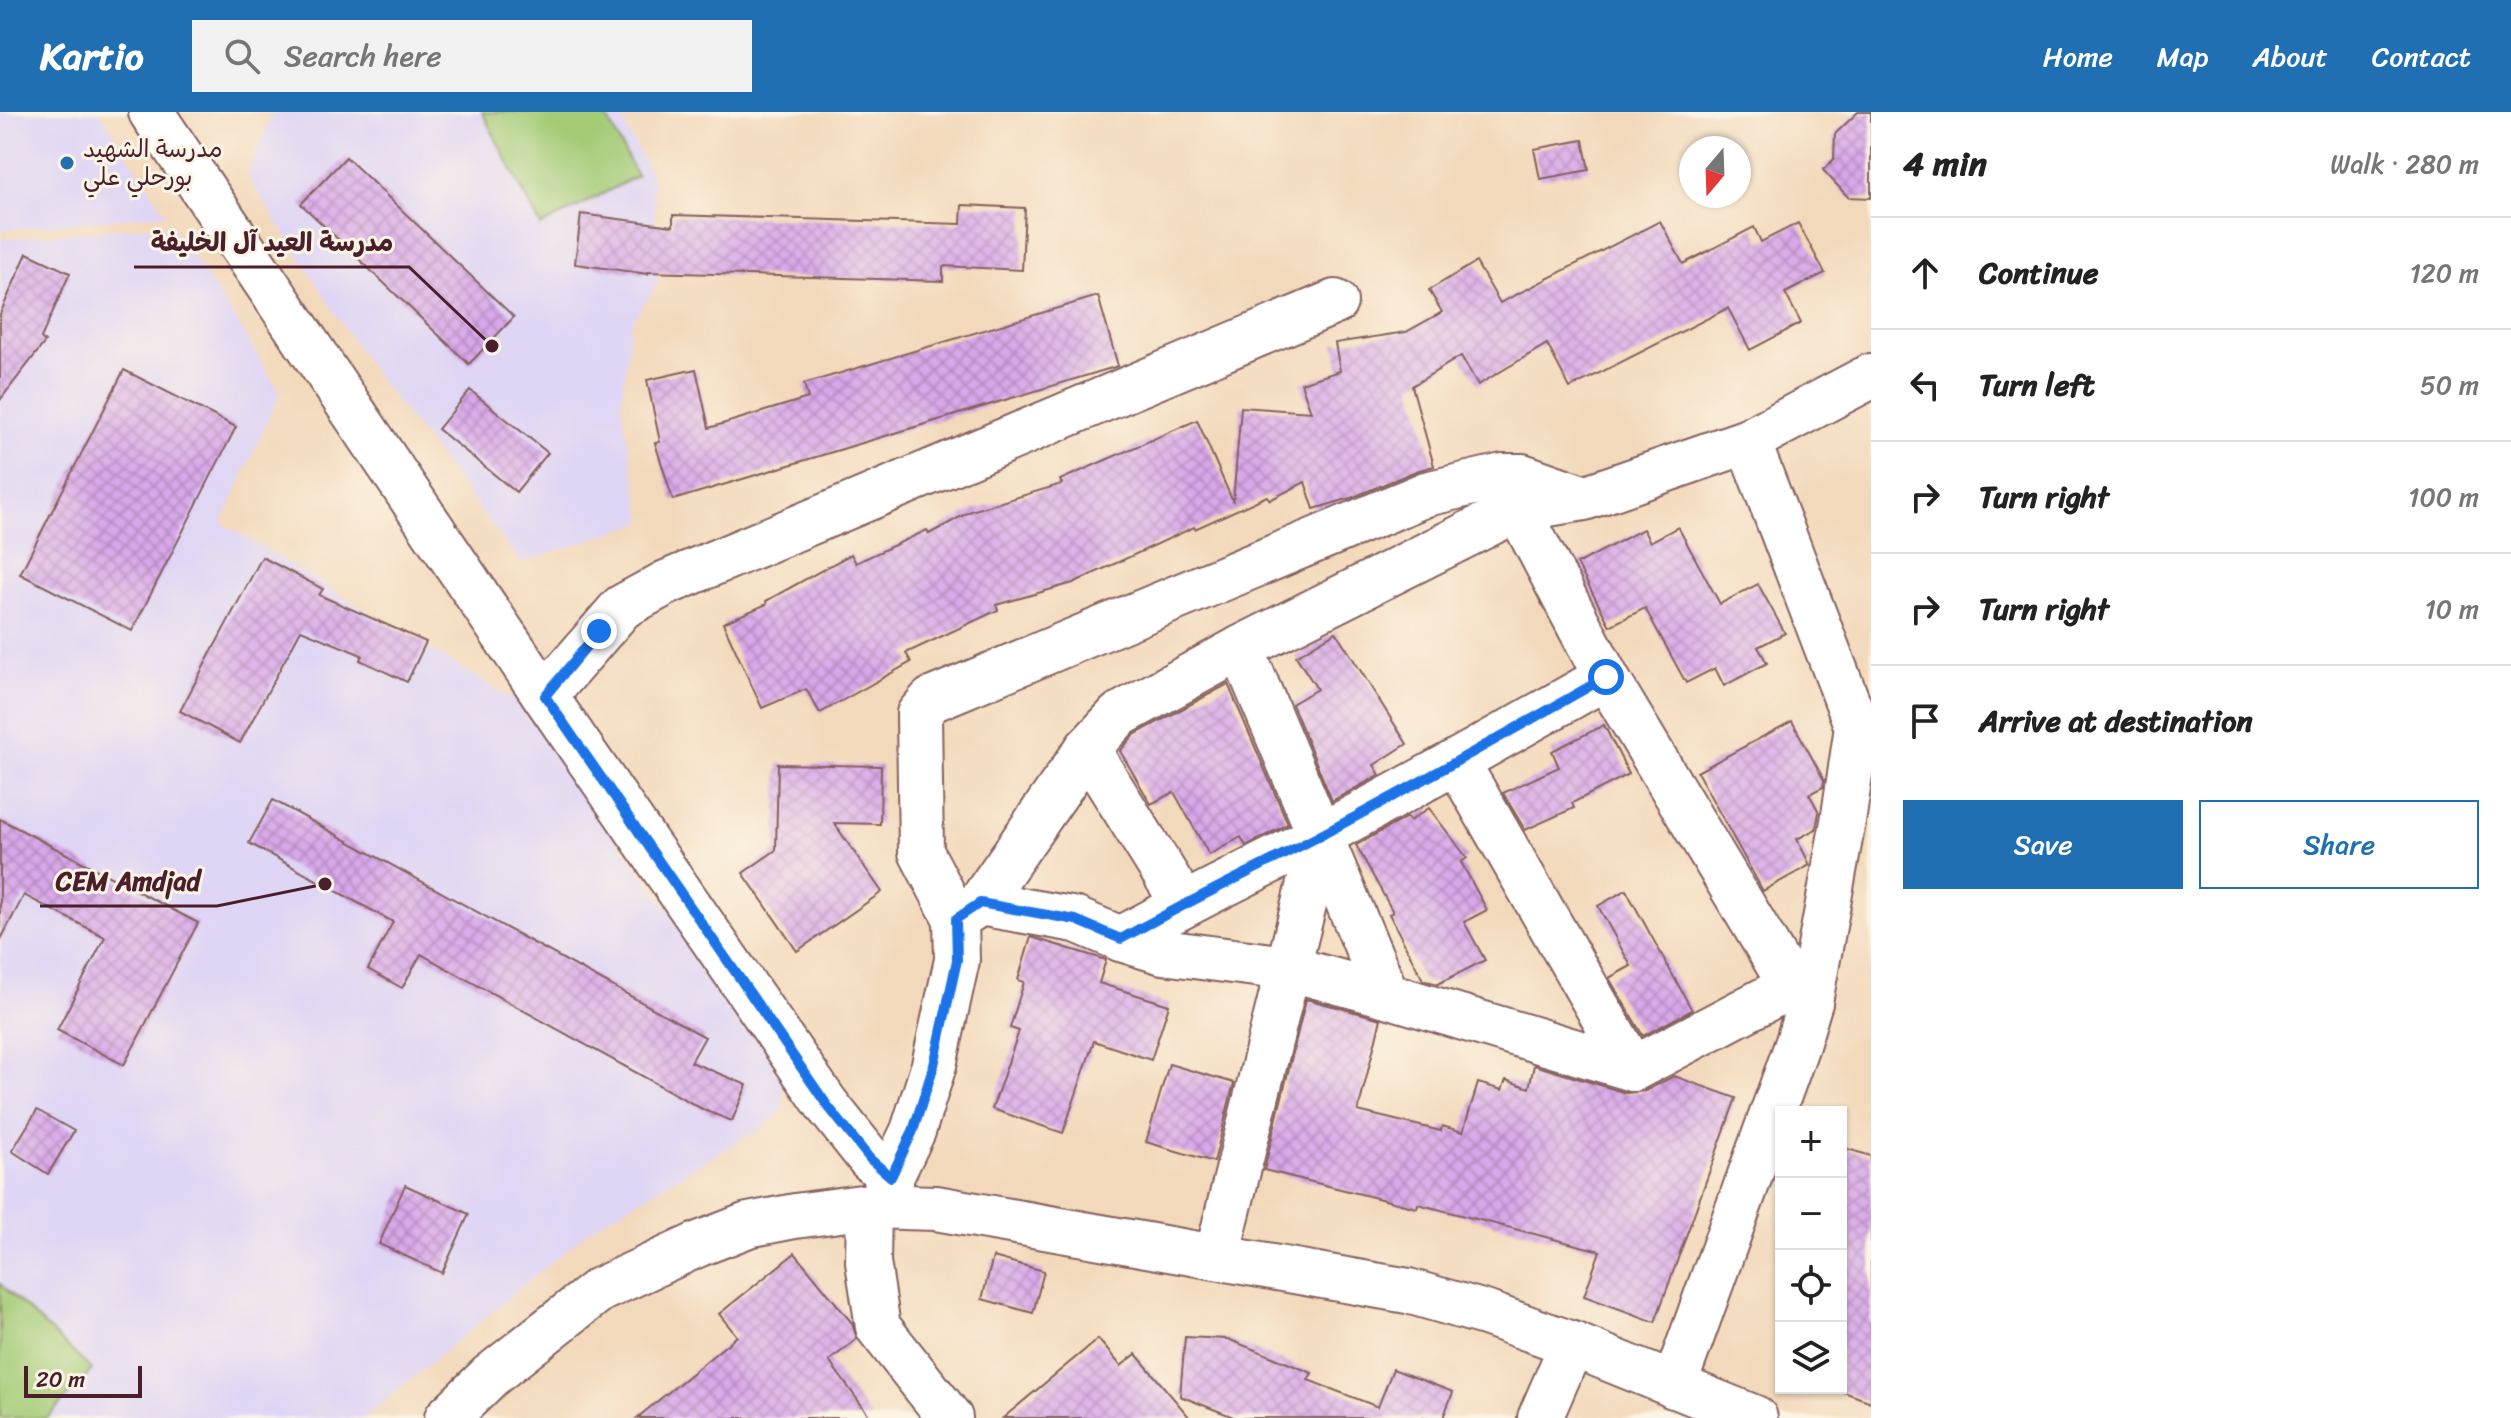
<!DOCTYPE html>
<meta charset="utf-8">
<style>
body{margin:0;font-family:Sriracha,"Playpen Sans Arabic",sans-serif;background:#f2f2f2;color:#222}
.controls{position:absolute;right:24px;bottom:24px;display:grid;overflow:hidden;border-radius:0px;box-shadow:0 2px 6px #0004}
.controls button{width:72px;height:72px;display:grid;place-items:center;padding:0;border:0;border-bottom:2px solid #e0e0e0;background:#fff;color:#222;font:40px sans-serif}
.compass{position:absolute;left:1679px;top:24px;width:72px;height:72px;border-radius:50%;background:#fff;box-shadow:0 2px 6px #0004;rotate:199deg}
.scale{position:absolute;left:24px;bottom:20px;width:118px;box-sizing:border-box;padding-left:8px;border:4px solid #4a1f2b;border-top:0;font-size:22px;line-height:28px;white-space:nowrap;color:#4a1f2b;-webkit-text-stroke:6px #fcf5e5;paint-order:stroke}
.stop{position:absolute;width:24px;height:24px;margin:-18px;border:6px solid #1a73e8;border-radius:50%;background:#fff}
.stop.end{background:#1a73e8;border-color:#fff;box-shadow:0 2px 8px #0008}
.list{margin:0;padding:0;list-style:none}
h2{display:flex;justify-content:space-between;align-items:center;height:104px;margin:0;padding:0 32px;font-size:34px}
h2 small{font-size:26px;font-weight:400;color:#767676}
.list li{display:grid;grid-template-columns:52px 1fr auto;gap:24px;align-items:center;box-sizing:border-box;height:112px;padding:0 32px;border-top:2px solid #e0e0e0}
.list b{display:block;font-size:30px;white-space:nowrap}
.list em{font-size:26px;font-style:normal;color:#767676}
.actions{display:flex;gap:16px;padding:24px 32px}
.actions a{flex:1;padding:18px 0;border:2px solid #1f6fb2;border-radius:0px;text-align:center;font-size:28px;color:#1f6fb2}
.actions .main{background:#1f6fb2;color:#fff}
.icon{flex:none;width:44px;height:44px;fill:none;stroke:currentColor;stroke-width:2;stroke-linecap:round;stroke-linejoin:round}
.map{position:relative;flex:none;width:1871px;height:1306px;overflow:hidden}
header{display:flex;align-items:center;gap:48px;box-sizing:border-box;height:112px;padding:0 40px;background:#1f6fb2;color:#fff}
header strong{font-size:38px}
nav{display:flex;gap:44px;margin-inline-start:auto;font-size:28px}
.search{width:560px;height:72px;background:#f2f2f2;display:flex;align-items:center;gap:20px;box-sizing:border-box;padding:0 28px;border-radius:0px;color:#767676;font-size:30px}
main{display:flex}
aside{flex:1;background:#fff}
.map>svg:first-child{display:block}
.built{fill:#dfd5f5}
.pitch{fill:#a3cb76;stroke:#767550;stroke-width:2}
.building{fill:url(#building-cross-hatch)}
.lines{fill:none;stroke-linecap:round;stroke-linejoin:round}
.minor-casing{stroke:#85605d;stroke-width:48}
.major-casing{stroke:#85605d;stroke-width:48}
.minor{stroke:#fff;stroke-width:44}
.major{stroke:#fff;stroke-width:44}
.route{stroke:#1a73e8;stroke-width:10}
.poi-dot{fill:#1f6fb2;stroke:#fcf5e5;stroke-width:3}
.labels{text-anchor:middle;stroke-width:6;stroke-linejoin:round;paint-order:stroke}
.poi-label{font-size:24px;fill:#4a1f2b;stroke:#fcf5e5;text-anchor:start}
.leader{fill:none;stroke:#4a1f2b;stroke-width:3}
.callout-dot{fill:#4a1f2b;stroke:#fcf5e5;stroke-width:3}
.callout-label{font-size:26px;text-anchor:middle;font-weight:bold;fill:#4a1f2b;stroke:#fcf5e5;stroke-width:6;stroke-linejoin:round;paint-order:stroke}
</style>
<header>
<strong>Kartio</strong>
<div class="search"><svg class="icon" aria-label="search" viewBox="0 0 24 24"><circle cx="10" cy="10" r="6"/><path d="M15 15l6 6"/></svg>Search here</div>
<nav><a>Home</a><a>Map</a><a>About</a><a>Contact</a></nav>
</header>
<main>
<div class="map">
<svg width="1871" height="1306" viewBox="0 0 1871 1306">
<defs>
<pattern id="building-cross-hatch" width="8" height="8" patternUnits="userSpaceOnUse" patternTransform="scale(2)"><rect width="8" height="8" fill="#d9a8ea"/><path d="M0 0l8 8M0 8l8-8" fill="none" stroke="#b288be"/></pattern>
</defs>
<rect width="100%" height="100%" fill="#fcf5e5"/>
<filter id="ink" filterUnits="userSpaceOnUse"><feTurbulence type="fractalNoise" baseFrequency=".0125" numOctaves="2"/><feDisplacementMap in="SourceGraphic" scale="16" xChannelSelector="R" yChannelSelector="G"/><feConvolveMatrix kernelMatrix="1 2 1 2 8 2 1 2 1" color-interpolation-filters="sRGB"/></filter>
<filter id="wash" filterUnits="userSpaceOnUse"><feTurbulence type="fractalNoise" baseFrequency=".006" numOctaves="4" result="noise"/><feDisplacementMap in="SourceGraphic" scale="32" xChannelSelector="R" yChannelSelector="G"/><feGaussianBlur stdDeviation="1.8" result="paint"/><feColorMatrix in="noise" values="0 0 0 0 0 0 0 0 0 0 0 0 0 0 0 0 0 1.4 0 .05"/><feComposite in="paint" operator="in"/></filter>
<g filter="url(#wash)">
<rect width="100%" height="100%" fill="#f3d9bb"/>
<!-- built -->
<g class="built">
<path d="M 0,0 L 100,0 L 166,102 L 0,118 Z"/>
<path d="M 273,0 L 618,0 L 653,66 L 658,172 L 631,210 L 621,292 L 643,410 L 521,451 L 371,257 L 247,63 Z"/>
<path d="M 171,113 L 237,210 L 280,281 L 222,411 L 518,591 L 781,953 L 783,999 L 758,1018 L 596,1113 L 364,1306 L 0,1306 L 0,127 Z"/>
</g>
<!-- pitch -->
<g class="pitch">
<path d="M 482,0 L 604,0 L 637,64 L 541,114 Z"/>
<path d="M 0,1172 L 92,1258 L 47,1306 L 0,1306 Z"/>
</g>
<g id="blocks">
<!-- building -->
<g class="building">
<path d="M 1858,0 L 1871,0 L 1871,86 L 1848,85 L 1823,58 L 1834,47 L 1835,22 Z"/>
<path d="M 1583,28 L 1589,58 L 1540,67 L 1534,37 Z"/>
<path d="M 346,45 L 514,205 L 469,252 L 301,92 Z"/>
<path d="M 962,93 L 1025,96 L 1022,158 L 943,154 L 943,169 L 648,160 L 648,162 L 575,152 L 581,102 L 673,114 L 673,103 L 961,112 Z"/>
<path d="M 1660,109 L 1683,152 L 1754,115 L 1761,130 L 1798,111 L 1825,161 L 1785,181 L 1801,211 L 1750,238 L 1728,196 L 1570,276 L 1547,232 L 1478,273 L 1461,244 L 1412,274 L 1434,354 L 1416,359 L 1351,386 L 1314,397 L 1305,370 L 1270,388 L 1267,384 L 1195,417 L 1194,415 L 1073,471 L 996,493 L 998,498 L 906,541 L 911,550 L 820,601 L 806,577 L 762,596 L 723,511 L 767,492 L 766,489 L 851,442 L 856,451 L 927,418 L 929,422 L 971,399 L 1062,372 L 1060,368 L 1197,308 L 1233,390 L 1241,295 L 1311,300 L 1301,271 L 1340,259 L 1335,231 L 1406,220 L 1442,200 L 1429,178 L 1476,150 L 1500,191 Z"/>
<path d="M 27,141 L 70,161 L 41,226 L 45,230 L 0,288 L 0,202 Z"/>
<path d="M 1098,184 L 1118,254 L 673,388 L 655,331 L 660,330 L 647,268 L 696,257 L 709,316 L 808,286 L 804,272 Z"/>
<path d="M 124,258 L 236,315 L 132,519 L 20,462 Z"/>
<path d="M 470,278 L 548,341 L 516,380 L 438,317 Z"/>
<path d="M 1678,415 L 1720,492 L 1758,472 L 1785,521 L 1758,535 L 1767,551 L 1724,574 L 1715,556 L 1686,571 L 1645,496 L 1610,514 L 1577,452 L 1643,417 L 1650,430 Z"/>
<path d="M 262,445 L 323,477 L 319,483 L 426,530 L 407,570 L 360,548 L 362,543 L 301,518 L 240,631 L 180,599 Z"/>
<path d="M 1336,520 L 1407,632 L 1374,653 L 1380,663 L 1332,689 L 1292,592 L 1317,577 L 1296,544 Z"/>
<path d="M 1228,572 L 1288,712 L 1246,734 L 1241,725 L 1209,743 L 1174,680 L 1151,692 L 1120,639 L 1134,623 Z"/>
<path d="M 1792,609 L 1824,668 L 1823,675 L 1809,682 L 1819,700 L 1818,706 L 1816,717 L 1797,727 L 1810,753 L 1763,779 L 1697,660 Z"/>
<path d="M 1604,613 L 1629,662 L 1572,691 L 1574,696 L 1525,718 L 1503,681 L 1559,655 L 1552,639 Z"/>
<path d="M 778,652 L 881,654 L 880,712 L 834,711 L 882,780 L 797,839 L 743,761 L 776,738 Z"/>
<path d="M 273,688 L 705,925 L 691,950 L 747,973 L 732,1009 L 704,998 L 421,842 L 402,876 L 368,857 L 393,810 L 249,731 Z"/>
<path d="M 1429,696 L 1467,746 L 1461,750 L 1487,798 L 1464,810 L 1485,848 L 1438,872 L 1423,868 L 1389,802 L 1393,800 L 1356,733 L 1407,705 L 1410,709 Z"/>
<path d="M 0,707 L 198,811 L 124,953 L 57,918 L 105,825 L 24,783 L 0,829 Z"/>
<path d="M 1626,778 L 1692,898 L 1643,924 L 1609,866 L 1631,854 L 1598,794 Z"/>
<path d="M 1031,825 L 1106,848 L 1099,871 L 1169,893 L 1151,948 L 1094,929 L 1063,1021 L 992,997 L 1019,919 L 1010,916 L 1024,870 L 1018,868 Z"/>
<path d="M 1306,887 L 1381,907 L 1358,999 L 1441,1019 L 1442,1014 L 1463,1020 L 1478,971 L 1502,978 L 1506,968 L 1529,976 L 1534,953 L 1626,981 L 1645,979 L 1674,964 L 1736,986 L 1655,1210 L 1584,1184 L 1600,1139 L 1418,1092 L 1417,1096 L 1264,1058 Z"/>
<path d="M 1169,952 L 1234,971 L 1214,1050 L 1146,1030 Z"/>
<path d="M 37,998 L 74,1019 L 48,1062 L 12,1039 Z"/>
<path d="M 1841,1035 L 1871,1044 L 1871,1290 L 1841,1279 Z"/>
<path d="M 405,1073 L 469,1102 L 442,1161 L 379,1132 Z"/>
<path d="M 795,1141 L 852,1211 L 857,1227 L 829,1249 L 871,1306 L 637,1306 L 737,1224 L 719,1202 Z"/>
<path d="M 993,1145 L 1044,1159 L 1033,1201 L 982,1187 Z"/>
<path d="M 1185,1225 L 1228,1227 L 1312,1261 L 1308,1268 L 1378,1295 L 1393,1257 L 1453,1280 L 1443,1306 L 1236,1306 L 1180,1284 Z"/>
<path d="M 1098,1227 L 1121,1254 L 1136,1242 L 1190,1306 L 1003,1306 Z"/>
</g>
</g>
</g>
<g filter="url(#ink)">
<use href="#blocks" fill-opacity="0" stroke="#85605d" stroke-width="2"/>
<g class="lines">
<defs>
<g id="minor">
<path d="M 151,0 L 545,584 L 827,993 L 870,1047 L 891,1065 L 891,1093"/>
<path d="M 1748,329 L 1857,615 L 1861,644"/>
<path d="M 1518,397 L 1606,565 L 1791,874"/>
<path d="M 1241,536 L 1387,883"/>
<path d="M 545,584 L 622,495 L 666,471 L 1335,190"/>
<path d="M 1087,637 L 1183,791"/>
<path d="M 1457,650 L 1633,957"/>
<path d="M 980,791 L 1076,808 L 1121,827 L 1163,840 L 1287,856 L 1387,883 L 1633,957 L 1791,874 L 1810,890"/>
<path d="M 956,807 L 921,740 L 919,602 L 931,588 L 1426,382 L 1503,364 L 1522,364 L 1582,385"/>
<path d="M 1121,827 C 1188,789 1257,757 1325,721 C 1420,671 1513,618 1606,565"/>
<path d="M 891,1065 L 913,1019 L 934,953 L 957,848 L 956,807 L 980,791 L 1087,637 L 1119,603 L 1241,536 L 1518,397 L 1584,386 L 1748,329 L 1871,264"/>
<path d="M 869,1094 L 868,1150 L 878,1215 L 950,1306"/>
<path d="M 1217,1144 L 1321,723"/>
<path d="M 1674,1274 L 1797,933 L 1810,890 L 1843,710 L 1857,615"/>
<path d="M 1540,1306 L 1572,1232"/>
</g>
<path id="major" d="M 447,1306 L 490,1264 L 599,1178 L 699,1132 L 748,1113 L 795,1104 L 869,1094 L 936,1096 L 1408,1179 L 1485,1201 L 1572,1232 L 1755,1306"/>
</defs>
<!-- minor casing -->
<use href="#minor" class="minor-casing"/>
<!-- major casing -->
<use href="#major" class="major-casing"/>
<!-- minor -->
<use href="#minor" class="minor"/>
<!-- major -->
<use href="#major" class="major"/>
</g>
</g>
<g class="lines" filter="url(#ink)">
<!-- route -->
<path class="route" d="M 599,519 L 545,584 L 827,993 L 870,1047 L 891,1065 L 913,1019 L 934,953 L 957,848 L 956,807 L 980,791 L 1076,808 L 1121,827 C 1188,789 1257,757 1325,721 C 1420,671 1513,618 1606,565"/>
</g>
<!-- markers -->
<circle class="poi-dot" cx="67" cy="51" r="8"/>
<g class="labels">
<!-- poi labels -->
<g class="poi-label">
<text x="83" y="45">مدرسة الشهيد<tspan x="83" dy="28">بورحلي علي</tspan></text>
</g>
</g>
<!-- callouts -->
<path class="leader" d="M492 234L409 155H134M325 772L217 794H40"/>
<g class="callout-dot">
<circle cx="492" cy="234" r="8"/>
<circle cx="325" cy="772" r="8"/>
</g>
<g class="callout-label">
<text x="272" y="139">مدرسة العيد آل الخليفة</text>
<text x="128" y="778">CEM Amdjad</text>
</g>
</svg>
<div class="controls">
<button>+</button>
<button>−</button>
<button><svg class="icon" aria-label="locate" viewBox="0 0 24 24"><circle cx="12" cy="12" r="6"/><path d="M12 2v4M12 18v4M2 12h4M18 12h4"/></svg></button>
<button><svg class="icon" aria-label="layers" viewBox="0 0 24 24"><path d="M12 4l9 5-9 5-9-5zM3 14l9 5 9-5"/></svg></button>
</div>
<svg class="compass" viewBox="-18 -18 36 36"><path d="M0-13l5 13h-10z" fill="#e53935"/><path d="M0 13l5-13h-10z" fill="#767676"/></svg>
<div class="scale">20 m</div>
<div class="stop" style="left:1606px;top:565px"></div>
<div class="stop end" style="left:599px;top:519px"></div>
</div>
<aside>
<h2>4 min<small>Walk · 280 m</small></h2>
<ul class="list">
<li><svg class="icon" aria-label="ahead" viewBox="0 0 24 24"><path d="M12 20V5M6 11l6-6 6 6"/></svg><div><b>Continue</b></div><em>120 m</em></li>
<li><svg class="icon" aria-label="left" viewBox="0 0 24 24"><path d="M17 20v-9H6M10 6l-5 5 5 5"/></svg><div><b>Turn left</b></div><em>50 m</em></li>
<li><svg class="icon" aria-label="right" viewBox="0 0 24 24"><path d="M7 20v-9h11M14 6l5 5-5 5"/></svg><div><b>Turn right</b></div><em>100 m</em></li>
<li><svg class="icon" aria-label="right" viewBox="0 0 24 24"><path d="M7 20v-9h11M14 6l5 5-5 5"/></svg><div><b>Turn right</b></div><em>10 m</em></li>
<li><svg class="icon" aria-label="arrive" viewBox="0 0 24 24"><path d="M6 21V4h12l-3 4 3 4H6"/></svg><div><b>Arrive at destination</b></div></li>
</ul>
<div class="actions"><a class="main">Save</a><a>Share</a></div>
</aside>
</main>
